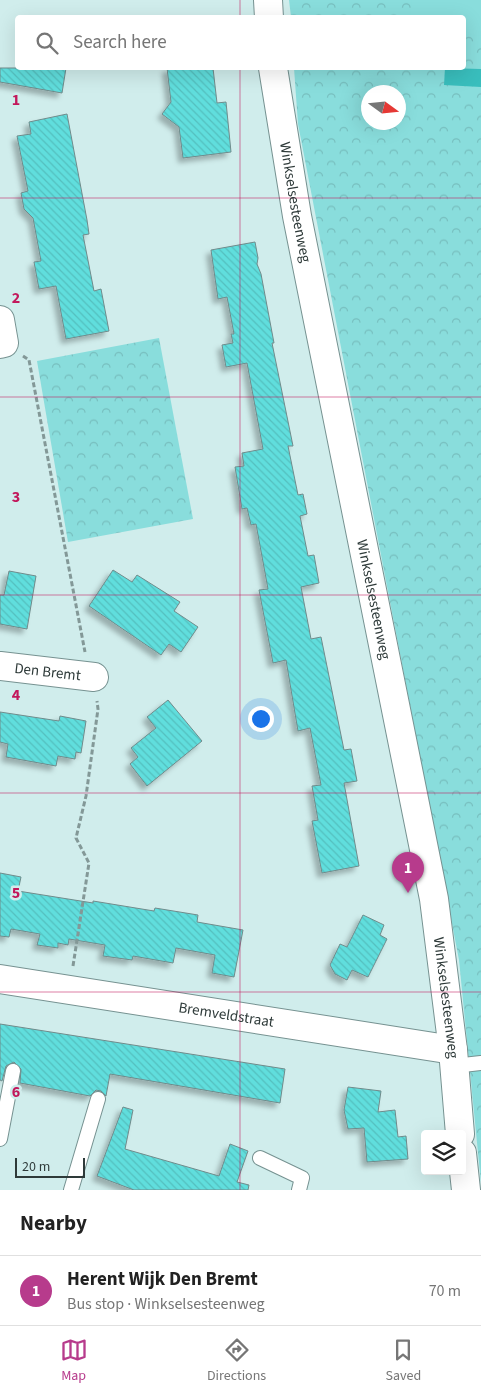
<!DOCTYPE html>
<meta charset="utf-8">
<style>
body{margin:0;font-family:"Source Sans 3",sans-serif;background:#f6f6f6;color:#222}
.controls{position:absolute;right:15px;bottom:15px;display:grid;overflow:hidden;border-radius:5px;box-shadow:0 5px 20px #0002}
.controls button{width:45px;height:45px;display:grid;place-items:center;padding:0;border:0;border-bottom:1px solid #e0e0e0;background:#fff;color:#222;font:25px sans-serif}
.compass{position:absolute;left:361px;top:85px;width:45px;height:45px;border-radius:50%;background:#fff;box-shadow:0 5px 20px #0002;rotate:105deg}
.scale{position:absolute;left:15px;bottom:12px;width:70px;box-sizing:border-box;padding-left:5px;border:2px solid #2e3a39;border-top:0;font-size:14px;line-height:18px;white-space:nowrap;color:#2e3a39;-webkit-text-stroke:4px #d0edec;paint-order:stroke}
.you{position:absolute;left:260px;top:718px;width:18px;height:18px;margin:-12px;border:4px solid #fff;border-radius:50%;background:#1a73e8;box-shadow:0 0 0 8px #1a73e833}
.badge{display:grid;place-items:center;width:32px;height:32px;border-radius:50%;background:#b73b8c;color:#fff;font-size:16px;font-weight:700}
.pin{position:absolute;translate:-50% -41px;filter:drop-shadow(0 1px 2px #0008)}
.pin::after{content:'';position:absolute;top:26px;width:18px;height:15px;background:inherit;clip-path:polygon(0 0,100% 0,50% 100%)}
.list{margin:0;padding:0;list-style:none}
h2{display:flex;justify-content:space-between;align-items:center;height:65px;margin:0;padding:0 20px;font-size:21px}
h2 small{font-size:16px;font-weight:400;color:#767676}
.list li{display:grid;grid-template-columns:32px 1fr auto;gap:15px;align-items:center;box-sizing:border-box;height:70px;padding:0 20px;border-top:1px solid #e0e0e0}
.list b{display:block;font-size:19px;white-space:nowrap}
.list p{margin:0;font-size:16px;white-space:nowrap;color:#767676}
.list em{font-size:16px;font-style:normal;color:#767676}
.icon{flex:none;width:28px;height:28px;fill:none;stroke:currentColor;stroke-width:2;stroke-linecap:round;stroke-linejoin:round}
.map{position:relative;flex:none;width:481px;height:1190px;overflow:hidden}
.search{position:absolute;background:#fff;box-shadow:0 5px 20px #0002;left:15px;right:15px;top:15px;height:55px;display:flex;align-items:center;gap:12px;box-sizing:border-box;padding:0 18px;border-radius:5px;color:#767676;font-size:19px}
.sheet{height:135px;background:#fff}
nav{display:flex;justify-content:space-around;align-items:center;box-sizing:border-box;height:70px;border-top:1px solid #e0e0e0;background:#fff;font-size:14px;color:#767676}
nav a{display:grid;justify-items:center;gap:2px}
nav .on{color:#b73b8c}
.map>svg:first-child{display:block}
.park{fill:url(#park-crowns);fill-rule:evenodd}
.pitch{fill:#89dddc}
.water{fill:#39bebd}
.building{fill:url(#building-back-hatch);stroke:#708b8b;filter:url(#shadow)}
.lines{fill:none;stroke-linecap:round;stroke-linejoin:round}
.service-casing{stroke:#769291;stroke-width:16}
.minor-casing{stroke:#769291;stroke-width:30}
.tertiary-casing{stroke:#769291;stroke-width:30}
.path{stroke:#839897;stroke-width:3;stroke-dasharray:5 2.5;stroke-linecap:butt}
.service{stroke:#fff;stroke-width:14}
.minor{stroke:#fff;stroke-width:28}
.tertiary{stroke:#fff;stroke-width:28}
.grid{fill:none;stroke:#c2185b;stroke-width:1;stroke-opacity:0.55}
.labels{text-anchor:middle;stroke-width:5;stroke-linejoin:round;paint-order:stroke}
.street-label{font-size:15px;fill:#2e3a39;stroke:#d0edec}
.grid-label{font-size:16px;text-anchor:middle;font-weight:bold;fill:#c2185b;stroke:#d0edec;stroke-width:5;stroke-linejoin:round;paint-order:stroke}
</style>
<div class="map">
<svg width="481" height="1190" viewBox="0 0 481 1190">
<defs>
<pattern id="park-crowns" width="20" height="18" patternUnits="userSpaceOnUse" patternTransform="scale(1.25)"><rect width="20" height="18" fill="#89dddc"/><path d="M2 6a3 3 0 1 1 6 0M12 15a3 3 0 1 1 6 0" fill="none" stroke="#77bebe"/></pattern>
<pattern id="building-back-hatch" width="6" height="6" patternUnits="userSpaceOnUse" patternTransform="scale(1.25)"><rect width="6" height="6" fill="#60dedd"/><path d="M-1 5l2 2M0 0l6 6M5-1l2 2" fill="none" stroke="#54bfbe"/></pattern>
<filter id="shadow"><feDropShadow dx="-4.5" dy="4.5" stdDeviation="2.5" flood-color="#0004"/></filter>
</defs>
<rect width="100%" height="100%" fill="#d0edec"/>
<!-- park -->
<g class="park">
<path d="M 289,0 L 481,0 L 481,1183 L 459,960 L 298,124 L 294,68 L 464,68 L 464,18 L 291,17 ZM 368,92 L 398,92 L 398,122 L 368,122 Z"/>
<path d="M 159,338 L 193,519 L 68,542 L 37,361 Z"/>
</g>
<!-- pitch -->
<path class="pitch" d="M 412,0 L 481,0 L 481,36 L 464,34 L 464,18 L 410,17 Z"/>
<!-- water -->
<path class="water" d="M 445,68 L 481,69 L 481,87 L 444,85 Z"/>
<!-- building -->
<g class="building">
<path d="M 0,68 L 66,68 L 62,93 L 0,82 Z"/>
<path d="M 167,68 L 213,68 L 217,103 L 226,102 L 231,152 L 183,158 L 179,127 L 162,114 L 171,102 Z"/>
<path d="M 67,114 L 87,220 L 89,234 L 83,235 L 94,291 L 101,289 L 109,331 L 66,339 L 56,286 L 39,289 L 34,262 L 41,261 L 33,218 L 24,209 L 21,193 L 28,191 L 17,136 L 31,134 L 29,122 Z"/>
<path d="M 255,242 L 258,258 L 257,264 L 261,274 L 274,343 L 272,343 L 293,446 L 288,446 L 298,495 L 303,494 L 307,514 L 300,516 L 308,556 L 314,555 L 319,583 L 301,587 L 311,639 L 321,637 L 344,750 L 351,749 L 357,781 L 344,783 L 359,866 L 322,873 L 312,821 L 318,820 L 312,786 L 321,785 L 310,728 L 298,731 L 286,660 L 273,663 L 259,590 L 268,589 L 256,524 L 251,525 L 247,508 L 242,509 L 235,467 L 244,466 L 242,453 L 263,449 L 247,363 L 226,367 L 222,345 L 233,343 L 231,334 L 234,334 L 227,297 L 218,299 L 211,250 Z"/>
<path d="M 113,570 L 132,582 L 137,575 L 180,602 L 174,611 L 198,627 L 181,652 L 169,644 L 161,655 L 89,606 Z"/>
<path d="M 9,571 L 36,576 L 27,629 L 0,624 L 0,595 L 4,595 Z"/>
<path d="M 168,700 L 202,741 L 147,786 L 130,764 L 138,757 L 131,748 L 156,728 L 147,717 Z"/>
<path d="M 0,712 L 59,721 L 60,716 L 86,721 L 81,753 L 76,752 L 75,759 L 58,756 L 56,766 L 6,757 L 8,744 L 0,742 Z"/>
<path d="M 0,873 L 21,877 L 18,891 L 93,903 L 93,901 L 154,911 L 155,908 L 198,915 L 197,922 L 243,930 L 234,977 L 212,973 L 215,955 L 176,948 L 173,963 L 133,956 L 132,960 L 103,956 L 105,945 L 69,939 L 68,945 L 58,943 L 58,948 L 37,945 L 40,934 L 11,929 L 9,937 L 0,936 Z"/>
<path d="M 363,915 L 384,925 L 380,935 L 387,939 L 368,977 L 352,970 L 347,980 L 335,974 L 330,965 L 340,944 L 347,947 Z"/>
<path d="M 0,1024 L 285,1069 L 280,1103 L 110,1074 L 106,1096 L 101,1091 L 96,1090 L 90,1096 L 20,1083 L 21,1069 L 14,1062 L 6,1066 L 2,1081 L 0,1080 Z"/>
<path d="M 348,1087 L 381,1091 L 378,1112 L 395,1110 L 398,1137 L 406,1136 L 408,1159 L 367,1162 L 364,1128 L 348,1129 L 344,1110 Z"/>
<path d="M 123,1107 L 133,1110 L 125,1149 L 219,1176 L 230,1144 L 248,1151 L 237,1182 L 249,1185 L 248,1190 L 134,1190 L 97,1176 Z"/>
</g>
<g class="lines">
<defs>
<g id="service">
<path d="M 454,1066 L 481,1063"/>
<path d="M 0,1139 L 13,1071"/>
<path d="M 260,1158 L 302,1178 L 299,1190"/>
<path d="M 71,1190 L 98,1099"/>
</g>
<g id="minor">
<path d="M 0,320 L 4,343 L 0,344"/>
<path id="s1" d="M 0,666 L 94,677"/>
<path id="s2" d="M 0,979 L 453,1050"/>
</g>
<g id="tertiary">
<path d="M 268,0 L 269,18"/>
<path id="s3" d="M 273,68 L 297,216 L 434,899 L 453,1050 L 460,1134"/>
<path d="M 462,1153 L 466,1190"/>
</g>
</defs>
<!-- service casing -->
<use href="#service" class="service-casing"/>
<!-- minor casing -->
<use href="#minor" class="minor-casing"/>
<!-- tertiary casing -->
<use href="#tertiary" class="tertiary-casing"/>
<!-- path -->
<g class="path">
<path d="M 23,356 L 29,360 L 85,652"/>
<path d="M 73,966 L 89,863 L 76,838 L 86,796 L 98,709 L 97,701"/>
</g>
<!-- service -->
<use href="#service" class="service"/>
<!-- minor -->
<use href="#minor" class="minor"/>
<!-- tertiary -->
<use href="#tertiary" class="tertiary"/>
</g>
<!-- grid -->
<path class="grid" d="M 240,0 L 240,18M 240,68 L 240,1190M 0,198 L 481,198M 0,397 L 481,397M 0,595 L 481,595M 0,793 L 481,793M 0,992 L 481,992"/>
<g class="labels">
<!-- street labels -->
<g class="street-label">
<text dy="5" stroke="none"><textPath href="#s3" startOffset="136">Winkselsesteenweg</textPath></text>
<text dy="5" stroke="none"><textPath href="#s3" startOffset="541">Winkselsesteenweg</textPath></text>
<text dy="5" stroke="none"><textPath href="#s1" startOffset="48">Den Bremt</textPath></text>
<text dy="5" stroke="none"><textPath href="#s3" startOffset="946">Winkselsesteenweg</textPath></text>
<text dy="5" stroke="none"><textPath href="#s2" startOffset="229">Bremveldstraat</textPath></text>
</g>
</g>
<g class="grid-label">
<text x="16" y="105">1</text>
<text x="16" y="303">2</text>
<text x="16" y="502">3</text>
<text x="16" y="700">4</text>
<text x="16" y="898">5</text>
<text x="16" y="1097">6</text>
</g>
</svg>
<div class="controls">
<button><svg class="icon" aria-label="layers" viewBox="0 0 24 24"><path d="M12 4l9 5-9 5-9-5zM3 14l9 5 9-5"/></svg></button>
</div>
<svg class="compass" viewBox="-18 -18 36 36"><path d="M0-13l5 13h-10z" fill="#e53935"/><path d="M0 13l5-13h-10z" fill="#767676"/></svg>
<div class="scale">20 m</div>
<div class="you"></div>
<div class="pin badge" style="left:408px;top:893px">1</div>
<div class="search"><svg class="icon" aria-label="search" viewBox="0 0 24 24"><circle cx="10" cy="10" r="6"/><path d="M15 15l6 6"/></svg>Search here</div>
</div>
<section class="sheet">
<h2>Nearby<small></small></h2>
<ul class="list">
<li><span class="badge">1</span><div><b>Herent Wijk Den Bremt</b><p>Bus stop · Winkselsesteenweg</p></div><em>70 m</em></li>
</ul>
</section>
<nav>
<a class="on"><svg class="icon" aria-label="map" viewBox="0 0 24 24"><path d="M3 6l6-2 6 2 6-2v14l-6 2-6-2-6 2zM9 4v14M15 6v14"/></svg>Map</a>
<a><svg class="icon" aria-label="directions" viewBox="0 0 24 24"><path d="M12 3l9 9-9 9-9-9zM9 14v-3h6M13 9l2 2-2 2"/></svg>Directions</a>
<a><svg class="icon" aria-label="saved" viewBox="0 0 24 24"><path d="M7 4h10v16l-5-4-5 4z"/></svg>Saved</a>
</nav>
